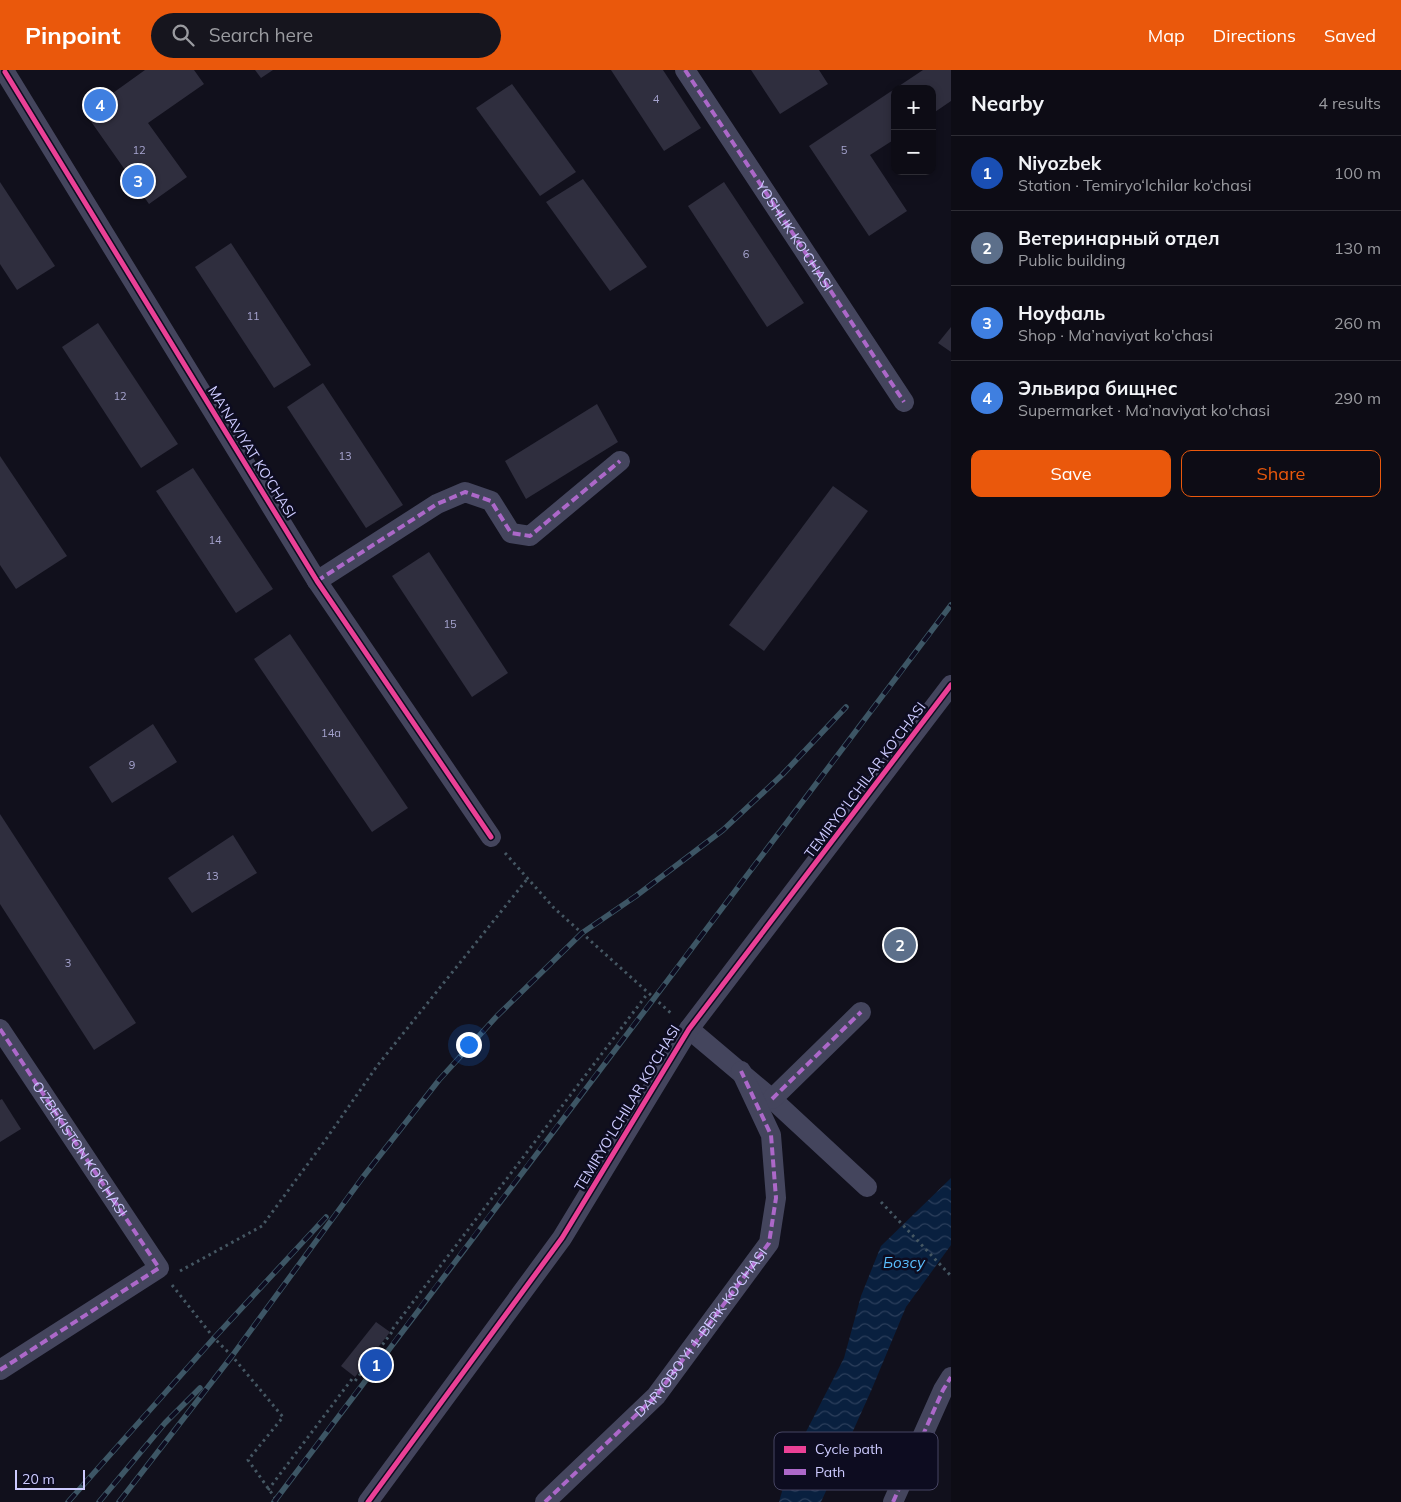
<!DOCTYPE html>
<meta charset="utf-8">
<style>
body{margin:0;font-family:Mulish,sans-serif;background:#16151e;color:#f1f3f6}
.controls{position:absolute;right:15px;top:15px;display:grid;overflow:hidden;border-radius:10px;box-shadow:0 2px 8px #0003}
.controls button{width:45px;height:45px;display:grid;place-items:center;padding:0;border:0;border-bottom:1px solid #2d2c34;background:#0d0c15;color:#f1f3f6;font:25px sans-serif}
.scale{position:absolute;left:15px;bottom:12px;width:70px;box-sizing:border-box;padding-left:5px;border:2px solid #cdcbff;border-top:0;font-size:14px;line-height:18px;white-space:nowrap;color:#cdcbff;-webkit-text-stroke:4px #0d0c20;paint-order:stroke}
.you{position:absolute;left:468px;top:974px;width:18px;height:18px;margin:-12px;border:4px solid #fff;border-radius:50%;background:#1a73e8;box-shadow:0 0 0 8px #1a73e833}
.badge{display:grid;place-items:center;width:32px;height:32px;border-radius:50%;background:#ea580c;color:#fff;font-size:16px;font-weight:700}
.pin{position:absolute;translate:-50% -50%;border:2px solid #fff;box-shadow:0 1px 5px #0006}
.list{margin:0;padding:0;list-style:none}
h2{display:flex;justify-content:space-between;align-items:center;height:65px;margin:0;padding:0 20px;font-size:21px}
h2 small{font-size:16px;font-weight:400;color:#9a9ba0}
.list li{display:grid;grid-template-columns:32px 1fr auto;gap:15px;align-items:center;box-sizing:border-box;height:75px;padding:0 20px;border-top:1px solid #2d2c34}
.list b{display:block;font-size:19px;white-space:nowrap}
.list p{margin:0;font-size:16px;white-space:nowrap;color:#9a9ba0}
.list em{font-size:16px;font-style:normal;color:#9a9ba0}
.actions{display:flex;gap:10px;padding:15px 20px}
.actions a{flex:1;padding:11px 0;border:1px solid #ea580c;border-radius:10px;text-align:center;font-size:18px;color:#ea580c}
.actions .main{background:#ea580c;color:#fff}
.icon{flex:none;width:28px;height:28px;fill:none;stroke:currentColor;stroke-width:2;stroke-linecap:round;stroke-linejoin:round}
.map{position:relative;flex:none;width:951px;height:1432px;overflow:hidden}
header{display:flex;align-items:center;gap:30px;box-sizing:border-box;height:70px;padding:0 25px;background:#ea580c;color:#fff}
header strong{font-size:24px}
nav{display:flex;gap:28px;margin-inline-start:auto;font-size:18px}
.search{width:350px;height:45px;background:#16151e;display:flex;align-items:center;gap:12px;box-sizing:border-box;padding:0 18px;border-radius:28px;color:#9a9ba0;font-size:19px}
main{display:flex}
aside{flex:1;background:#0d0c15}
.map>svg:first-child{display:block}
.water{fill:url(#water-waves)}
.building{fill:#2f2e3e}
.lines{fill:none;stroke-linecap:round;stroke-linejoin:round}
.path{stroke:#455763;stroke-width:3;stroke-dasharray:2.5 4;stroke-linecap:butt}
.minor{stroke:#44455d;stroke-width:20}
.rail-casing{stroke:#3d5665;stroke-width:5.5}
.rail{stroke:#0d0c20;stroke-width:4;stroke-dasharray:11;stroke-linecap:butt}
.quiet{stroke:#ac68c9;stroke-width:4;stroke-dasharray:8 4;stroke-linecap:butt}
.cycleway-casing{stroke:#0d0c20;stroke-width:8}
.cycleway{stroke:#ea4096;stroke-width:5}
.labels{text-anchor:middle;stroke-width:5;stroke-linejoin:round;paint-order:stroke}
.number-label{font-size:11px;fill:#a6a4cf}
.street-label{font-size:14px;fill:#cdcbff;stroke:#0d0c20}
.water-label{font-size:15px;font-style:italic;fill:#59bfff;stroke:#0d0c20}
.key{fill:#0d0c20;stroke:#474563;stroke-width:1}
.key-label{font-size:14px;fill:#cdcbff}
</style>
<header>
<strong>Pinpoint</strong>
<div class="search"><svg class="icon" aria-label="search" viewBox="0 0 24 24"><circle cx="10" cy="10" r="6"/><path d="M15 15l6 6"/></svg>Search here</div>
<nav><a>Map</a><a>Directions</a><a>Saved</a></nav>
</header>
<main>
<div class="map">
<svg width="951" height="1432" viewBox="0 0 951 1432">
<defs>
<pattern id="water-waves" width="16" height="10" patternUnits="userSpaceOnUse" patternTransform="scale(1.25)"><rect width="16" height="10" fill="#09203f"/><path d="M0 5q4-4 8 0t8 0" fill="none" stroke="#2c3f5c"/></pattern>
</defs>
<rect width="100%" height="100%" fill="#11101c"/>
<!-- water -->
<path class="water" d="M 951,1108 L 951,1175 L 906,1237 L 871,1321 L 821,1432 L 779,1432 L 790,1393 L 844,1288 L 861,1226 L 881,1176 Z"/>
<!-- building -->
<g class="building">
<path d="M 145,0 L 194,0 L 204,14 L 148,53 L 187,107 L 149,134 L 85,43 Z"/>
<path d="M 255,0 L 273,0 L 261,8 Z"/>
<path d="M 611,0 L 663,0 L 701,58 L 664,81 Z"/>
<path d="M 751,0 L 819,0 L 828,14 L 780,44 Z"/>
<path d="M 923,0 L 951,0 L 951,31 L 932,44 L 932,19 L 895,19 L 895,69 L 870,85 L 907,141 L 869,166 L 809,76 Z"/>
<path d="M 512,14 L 576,102 L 540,126 L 476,38 Z"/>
<path d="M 583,109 L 647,197 L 610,221 L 546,132 Z"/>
<path d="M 0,112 L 55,196 L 17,220 L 0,194 Z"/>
<path d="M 724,112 L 804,233 L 767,257 L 688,136 Z"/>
<path d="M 231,173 L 311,295 L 274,318 L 195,197 Z"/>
<path d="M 98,253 L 178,374 L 141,398 L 62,277 Z"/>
<path d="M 951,257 L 951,282 L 938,273 Z"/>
<path d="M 323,313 L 403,435 L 366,458 L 287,337 Z"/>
<path d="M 597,334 L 618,372 L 526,429 L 505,391 Z"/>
<path d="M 0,386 L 67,486 L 16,519 L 0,495 Z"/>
<path d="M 193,398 L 273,519 L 236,543 L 156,421 Z"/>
<path d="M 833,416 L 868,441 L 764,581 L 729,555 Z"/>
<path d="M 429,482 L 508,603 L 472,627 L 392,506 Z"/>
<path d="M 290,564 L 408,738 L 372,762 L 254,589 Z"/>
<path d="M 153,654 L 177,692 L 112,733 L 89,697 Z"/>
<path d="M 0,744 L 136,953 L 94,980 L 0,834 Z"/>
<path d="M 233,765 L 257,803 L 192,843 L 168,808 Z"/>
<path d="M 2,1029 L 21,1059 L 0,1072 L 0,1030 Z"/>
<path d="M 376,1252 L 390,1262 L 355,1307 L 341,1296 Z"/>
</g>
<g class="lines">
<!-- path -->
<g class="path">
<path d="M 505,783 L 554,838 L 673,945"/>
<path d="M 881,1132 L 951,1206"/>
<path d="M 180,1201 L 262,1156 L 324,1072 L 377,996 L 528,808"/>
<path d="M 172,1215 L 214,1268 L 232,1286 L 283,1347 L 248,1390 L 278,1432"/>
<path d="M 268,1420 L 352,1309 L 355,1311 L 392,1262 L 391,1261 L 648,923"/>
</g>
<!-- minor -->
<g class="minor">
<path d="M 685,0 L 904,332"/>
<path d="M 5,2 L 317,511 L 491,767"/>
<path d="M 317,511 L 437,434 L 465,422 L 491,431 L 511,463 L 530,466 L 620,391"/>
<path d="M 0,959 L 159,1198 L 0,1300"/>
<path d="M 689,959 L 772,1029 L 867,1117"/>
<path d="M 772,1029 L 861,942"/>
<path d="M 368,1432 L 562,1168 L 689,959 L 951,615"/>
<path id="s1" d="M 545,1432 L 656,1326 L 769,1173 L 776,1128 L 771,1065 L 741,1001"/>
<path d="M 893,1432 L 943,1320 L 951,1307"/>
</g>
<defs>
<g id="rail">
<path d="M 68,1432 L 214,1268 L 326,1147"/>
<path d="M 99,1432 L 165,1353 L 200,1318"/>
<path d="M 119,1432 L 232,1286 L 363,1107 L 439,1010 L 497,946 L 582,863 L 636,826 L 723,760 L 782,705 L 846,637"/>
<path d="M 274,1432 C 499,1132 726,834 951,535"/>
</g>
</defs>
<!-- rail casing -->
<use href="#rail" class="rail-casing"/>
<!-- rail -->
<use href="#rail" class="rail"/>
<!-- quiet -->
<g class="quiet">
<path id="s2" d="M 685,0 L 904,332"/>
<path d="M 317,511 L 437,434 L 465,422 L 491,431 L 511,463 L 530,466 L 620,391"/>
<path id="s3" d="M 0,959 L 159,1198 L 0,1300"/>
<path d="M 772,1029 L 861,942"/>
<path d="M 545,1432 L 656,1326 L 769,1173 L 776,1128 L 771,1065 L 741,1001"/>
<path d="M 893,1432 L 943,1320 L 951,1307"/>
</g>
<defs>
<g id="cycleway">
<path d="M 5,2 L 317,511 L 491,767"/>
<path d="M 368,1432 L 562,1168 L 689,959 L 951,615"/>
</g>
</defs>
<!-- cycleway casing -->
<use href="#cycleway" class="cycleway-casing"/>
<!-- cycleway -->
<use href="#cycleway" class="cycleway"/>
</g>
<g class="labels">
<!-- number labels -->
<g class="number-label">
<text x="656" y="33">4</text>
<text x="139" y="84">12</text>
<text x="844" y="84">5</text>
<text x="746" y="188">6</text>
<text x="253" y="250">11</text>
<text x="120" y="330">12</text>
<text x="345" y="390">13</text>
<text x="215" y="474">14</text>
<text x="450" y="558">15</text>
<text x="331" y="667">14а</text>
<text x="132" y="699">9</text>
<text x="212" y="810">13</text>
<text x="68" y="897">3</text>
</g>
<!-- street labels -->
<g class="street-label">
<text dy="5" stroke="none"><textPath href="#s2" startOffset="199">YOSHLIK KO'CHASI</textPath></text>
<text transform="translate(252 382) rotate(58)" y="5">MA’NAVIYAT KO'CHASI</text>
<text transform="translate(865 710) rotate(-53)" y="5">TEMIRYO‘LCHILAR KO‘CHASI</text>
<text transform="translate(627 1038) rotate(-59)" y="5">TEMIRYO‘LCHILAR KO‘CHASI</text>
<text dy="5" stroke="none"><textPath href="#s3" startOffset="144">O‘ZBEKISTON KO‘CHASI</textPath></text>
<text dy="5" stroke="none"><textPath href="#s1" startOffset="231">DARYOBO‘YI 1-BERK KO‘CHASI</textPath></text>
</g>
<!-- water labels -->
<g class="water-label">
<text x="904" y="1198">Бозсу</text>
</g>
</g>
<!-- legend -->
<rect x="774" y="1362" width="164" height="58" rx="8" class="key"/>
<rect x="784" y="1376" width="22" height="7" fill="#ea4096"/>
<rect x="784" y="1399" width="22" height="6" fill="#ac68c9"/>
<g class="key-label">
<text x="815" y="1384">Cycle path</text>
<text x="815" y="1407">Path</text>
</g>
</svg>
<div class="controls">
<button>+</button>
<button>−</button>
</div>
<div class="scale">20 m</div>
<div class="you"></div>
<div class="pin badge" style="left:376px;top:1295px;background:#1a4fb4">1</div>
<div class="pin badge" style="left:900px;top:875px;background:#5c6f8a">2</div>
<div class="pin badge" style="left:138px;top:111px;background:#3f7fe0">3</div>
<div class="pin badge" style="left:100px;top:35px;background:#3f7fe0">4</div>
</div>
<aside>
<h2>Nearby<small>4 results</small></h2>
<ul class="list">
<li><span class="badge" style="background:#1a4fb4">1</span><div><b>Niyozbek</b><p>Station · Temiryo‘lchilar ko‘chasi</p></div><em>100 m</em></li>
<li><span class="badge" style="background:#5c6f8a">2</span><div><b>Ветеринарный отдел</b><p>Public building</p></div><em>130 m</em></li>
<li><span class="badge" style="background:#3f7fe0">3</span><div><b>Ноуфаль</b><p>Shop · Ma’naviyat ko'chasi</p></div><em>260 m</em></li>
<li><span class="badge" style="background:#3f7fe0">4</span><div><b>Эльвира бищнес</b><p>Supermarket · Ma’naviyat ko'chasi</p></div><em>290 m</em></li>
</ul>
<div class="actions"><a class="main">Save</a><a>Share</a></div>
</aside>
</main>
